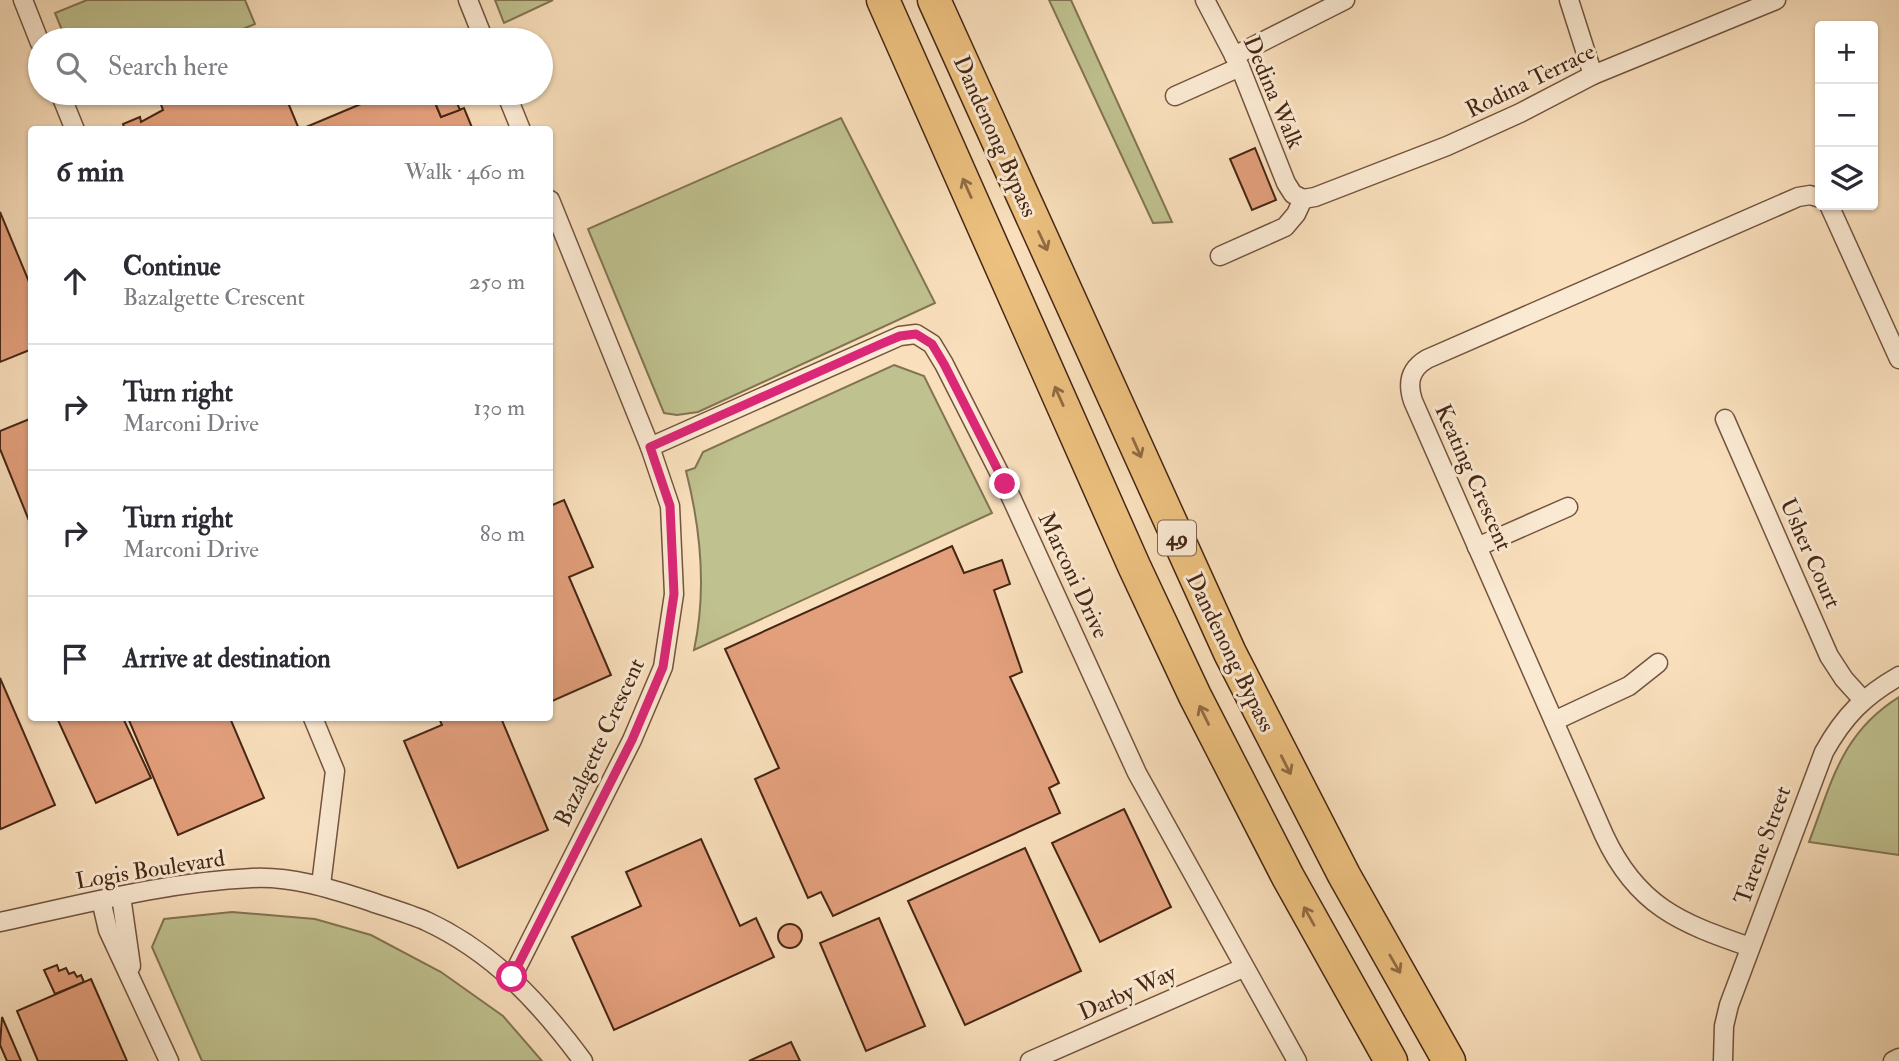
<!DOCTYPE html>
<meta charset="utf-8">
<style>
body{margin:0;font-family:"IM FELL Double Pica",serif;background:#f2f2f3;color:#2b2b33}
.controls{position:absolute;right:21px;top:21px;display:grid;overflow:hidden;border-radius:7px;box-shadow:0 2px 5px #0004}
.controls button{width:63px;height:63px;display:grid;place-items:center;padding:0;border:0;border-bottom:2px solid #e1e1e2;background:#fff;color:#2b2b33;font:35px sans-serif}
.stop{position:absolute;width:21px;height:21px;margin:-16px;border:5px solid #db2777;border-radius:50%;background:#fff}
.stop.end{background:#db2777;border-color:#fff;box-shadow:0 2px 7px #0008}
.list{margin:0;padding:0;list-style:none}
h2{display:flex;justify-content:space-between;align-items:center;height:91px;margin:0;padding:0 28px;font-size:30px}
h2 small{font-size:23px;font-weight:400;color:#7c7c81}
.list li{display:grid;grid-template-columns:46px 1fr auto;gap:21px;align-items:center;box-sizing:border-box;height:126px;padding:0 28px;border-top:2px solid #e1e1e2}
.list b{display:block;font-size:26px;white-space:nowrap}
.list p{margin:0;font-size:23px;white-space:nowrap;color:#7c7c81}
.list em{font-size:23px;font-style:normal;color:#7c7c81}
.icon{flex:none;width:38px;height:38px;fill:none;stroke:currentColor;stroke-width:2;stroke-linecap:round;stroke-linejoin:round}
.map{position:relative;flex:none;width:1899px;height:1061px;overflow:hidden}
.search{position:absolute;background:#fff;box-shadow:0 2px 5px #0004;left:28px;top:28px;width:525px;height:77px;display:flex;align-items:center;gap:18px;box-sizing:border-box;padding:0 24px;border-radius:38px;color:#7c7c81;font-size:26px}
.panel{position:absolute;background:#fff;box-shadow:0 2px 5px #0004;left:28px;top:126px;width:525px;height:595px;border-radius:7px}
.map>svg:first-child{display:block}
.green{fill:#bfc18f;stroke:#827452;stroke-width:2}
.building{fill:#e39f7c;stroke:#462614;stroke-width:2}
.lines{fill:none;stroke-linecap:round;stroke-linejoin:round}
.street-casing{stroke:#73543e;stroke-width:21}
.highway-casing{stroke:#462614;stroke-width:35}
.street{stroke:#fbead3;stroke-width:18}
.highway{stroke:#ecc07e;stroke-width:32}
.oneway{stroke:#916b44}
.route{stroke:#db2777;stroke-width:9}
.labels{text-anchor:middle;stroke-width:6;stroke-linejoin:round;paint-order:stroke}
.shield{fill:#fbead3;stroke:#7c614d;stroke-width:2}
.shield-label{font-size:21px;font-weight:bold;fill:#462614}
.street-label{font-size:23px;fill:#462614;stroke:#fbead3}
</style>
<div class="map">
<svg width="1899" height="1061" viewBox="0 0 1899 1061">
<rect width="100%" height="100%" fill="#f9dfbc"/>
<filter id="stains"><feTurbulence type="fractalNoise" baseFrequency=".00286" numOctaves="4"/><feColorMatrix values="0 0 0 0 .2 0 0 0 0 .09 0 0 0 0 .02 0 0 0 .5 -.17"/></filter>
<radialGradient id="worn" r=".72"><stop offset=".6" stop-color="#630" stop-opacity="0"/><stop offset="1" stop-color="#630" stop-opacity=".3"/></radialGradient>
<!-- green -->
<g class="green">
<path d="M 87,0 L 245,0 L 255,24 L 216,40 L 66,40 L 55,13 Z"/>
<path d="M 495,0 L 553,0 L 504,23 Z"/>
<path d="M 1049,0 L 1071,0 L 1172,222 L 1153,223 Z"/>
<path d="M 841,118 L 935,303 L 698,412 L 677,415 L 664,413 L 588,229 Z"/>
<path d="M 894,365 L 924,376 L 992,513 L 694,650 C 707,590 701,530 686,471 L 695,468 L 703,452 Z"/>
<path d="M 1899,697 L 1899,855 L 1809,842 C 1832,782 1841,733 1899,697 Z"/>
<path d="M 232,912 L 315,919 L 371,935 L 441,972 L 503,1016 L 542,1061 L 202,1061 L 152,947 L 164,919 Z"/>
</g>
<!-- building -->
<g class="building">
<path d="M 159,93 L 284,93 L 299,129 L 125,130 L 123,124 L 140,117 L 141,122 L 163,110 L 157,94 Z"/>
<path d="M 387,93 L 431,93 L 441,117 L 464,108 L 473,130 L 299,130 Z"/>
<path d="M 431,93 L 438,93 L 442,101 L 454,96 L 460,110 L 441,117 Z"/>
<path d="M 1255,148 L 1276,200 L 1252,210 L 1230,159 Z"/>
<path d="M 0,212 L 32,289 L 32,349 L 0,362 Z"/>
<path d="M 32,418 L 32,528 L 0,449 L 0,431 Z"/>
<path d="M 564,500 L 593,567 L 569,577 L 611,675 L 550,702 L 550,506 Z"/>
<path d="M 952,546 L 964,573 L 1002,560 L 1010,584 L 994,590 L 1022,672 L 1010,677 L 1059,783 L 1049,788 L 1060,813 L 833,916 L 821,892 L 808,898 L 755,779 L 779,768 L 725,649 Z"/>
<path d="M 0,678 L 55,805 L 1,829 L 0,827 Z"/>
<path d="M 57,718 L 123,718 L 151,778 L 96,803 Z"/>
<path d="M 128,718 L 230,718 L 264,798 L 178,835 Z"/>
<path d="M 439,718 L 501,718 L 548,830 L 458,868 L 404,741 L 442,725 Z"/>
<path d="M 1124,809 L 1171,907 L 1100,942 L 1052,843 Z"/>
<path d="M 701,839 L 740,926 L 756,918 L 774,957 L 614,1030 L 572,937 L 641,906 L 626,872 Z"/>
<path d="M 1025,848 L 1081,971 L 965,1025 L 908,901 Z"/>
<path d="M 879,918 L 925,1026 L 866,1051 L 820,943 Z"/>
<circle cx="790" cy="936" r="12"/>
<path d="M 57,965 L 59,971 L 66,968 L 69,974 L 74,972 L 77,977 L 81,975 L 84,982 L 55,994 L 44,970 Z"/>
<path d="M 91,979 L 127,1061 L 38,1061 L 17,1011 Z"/>
<path d="M 2,1017 L 21,1061 L 7,1061 L 0,1045 Z"/>
<path d="M 791,1042 L 800,1061 L 749,1061 Z"/>
</g>
<g class="lines">
<defs>
<g id="street">
<path d="M 23,0 L 40,43"/>
<path d="M 468,0 L 484,40"/>
<path d="M 1205,0 L 1240,67 L 1286,183 L 1293,194 L 1303,199"/>
<path d="M 1569,0 L 1593,75"/>
<path d="M 1234,56 L 1345,0"/>
<path d="M 60,93 L 75,130"/>
<path d="M 506,93 L 521,130"/>
<path d="M 1175,96 L 1240,67"/>
<path d="M 1303,199 L 1315,197 L 1447,146 L 1520,113 L 1593,75 L 1776,0"/>
<path d="M 1829,205 L 1899,359"/>
<path d="M 1220,256 L 1285,227 L 1296,214 L 1303,199"/>
<path d="M 1725,419 L 1829,656 L 1844,679 L 1863,700"/>
<path d="M 650,447 L 900,336 L 916,334 L 932,344 L 944,364 L 1005,484 L 1137,773 L 1297,1061"/>
<path d="M 1477,547 L 1568,507"/>
<path d="M 313,718 L 335,771 L 321,885"/>
<path d="M 1554,721 L 1629,686 L 1658,663"/>
<path d="M 121,896 L 131,966"/>
<path d="M 101,900 L 108,930 L 169,1061"/>
<path d="M 0,922 C 83,904 166,882 252,878 C 291,876 329,888 366,900 C 386,907 407,913 426,921 C 493,952 540,1003 583,1061"/>
<path d="M 1750,947 C 1680,923 1637,906 1604,835 L 1413,401 C 1407,383 1410,369 1427,359 L 1798,197 L 1810,195 L 1820,198"/>
<path d="M 512,977 L 632,740 L 663,667 L 674,594 L 670,506 L 650,447 L 550,200"/>
<path d="M 1030,1061 L 1243,968"/>
<path d="M 1723,1061 L 1724,1026 L 1729,1005 L 1824,752 C 1844,716 1864,696 1899,676"/>
<path d="M 1893,1061 L 1899,1058"/>
</g>
<g id="highway">
<path d="M 883,0 L 1134,566 L 1195,696 L 1288,877 L 1391,1061"/>
<path d="M 934,0 L 1230,653 L 1344,875 L 1449,1061"/>
</g>
</defs>
<!-- street casing -->
<use href="#street" class="street-casing"/>
<!-- highway casing -->
<use href="#highway" class="highway-casing"/>
<!-- street -->
<use href="#street" class="street"/>
<!-- highway -->
<use href="#highway" class="highway"/>
</g>
<!-- one-way arrows -->
<defs><path id="oneway-shaft" d="M-6 0H5M1.5-3L5.5 0L1.5 3" fill="none" stroke-width="1.6" stroke-linecap="round" stroke-linejoin="round" transform="scale(1.75)"/></defs>
<g class="oneway">
<use href="#oneway-shaft" transform="translate(967 188) rotate(-114)"/>
<use href="#oneway-shaft" transform="translate(1043 241) rotate(65)"/>
<use href="#oneway-shaft" transform="translate(1059 396) rotate(-114)"/>
<use href="#oneway-shaft" transform="translate(1137 448) rotate(66)"/>
<use href="#oneway-shaft" transform="translate(1204 715) rotate(-116)"/>
<use href="#oneway-shaft" transform="translate(1286 765) rotate(63)"/>
<use href="#oneway-shaft" transform="translate(1309 916) rotate(-119)"/>
<use href="#oneway-shaft" transform="translate(1395 964) rotate(60)"/>
</g>
<g class="lines">
<!-- route -->
<path class="route" d="M 512,977 L 632,740 L 663,667 L 674,594 L 670,506 L 650,447 L 881,344 L 900,336 L 916,334 L 932,344 L 944,364 L 1005,484"/>
</g>
<g class="labels">
<!-- shield labels -->
<rect class="shield" x="1158" y="520.5" width="38" height="35" rx="5"/>
<g class="shield-label">
<text x="1177" y="545">49</text>
</g>
<!-- street labels -->
<g class="street-label">
<text transform="translate(1530 80) rotate(-26)" y="8">Rodina Terrace</text>
<text transform="translate(1274 92) rotate(67)" y="8">Dedina Walk</text>
<text transform="translate(996 136) rotate(66)" y="8">Dandenong Bypass</text>
<text transform="translate(1474 477) rotate(66)" y="8">Keating Crescent</text>
<text transform="translate(1811 553) rotate(66)" y="8">Usher Court</text>
<text transform="translate(1074 575) rotate(65)" y="8">Marconi Drive</text>
<text transform="translate(1231 652) rotate(64)" y="8">Dandenong Bypass</text>
<text transform="translate(599 742) rotate(-65)" y="8">Bazalgette Crescent</text>
<text transform="translate(1762 845) rotate(-70)" y="8">Tarene Street</text>
<text transform="translate(150 869) rotate(-9)" y="8">Logis Boulevard</text>
<text transform="translate(1127 992) rotate(-24)" y="8">Darby Way</text>
</g>
</g>
<rect width="100%" height="100%" filter="url(#stains)"/>
<rect width="100%" height="100%" fill="url(#worn)"/>
</svg>
<div class="controls">
<button>+</button>
<button>−</button>
<button><svg class="icon" aria-label="layers" viewBox="0 0 24 24"><path d="M12 4l9 5-9 5-9-5zM3 14l9 5 9-5"/></svg></button>
</div>
<div class="stop" style="left:512px;top:977px"></div>
<div class="stop end" style="left:1005px;top:484px"></div>
<div class="search"><svg class="icon" aria-label="search" viewBox="0 0 24 24"><circle cx="10" cy="10" r="6"/><path d="M15 15l6 6"/></svg>Search here</div>
<section class="panel">
<h2>6 min<small>Walk · 460 m</small></h2>
<ul class="list">
<li><svg class="icon" aria-label="ahead" viewBox="0 0 24 24"><path d="M12 20V5M6 11l6-6 6 6"/></svg><div><b>Continue</b><p>Bazalgette Crescent</p></div><em>250 m</em></li>
<li><svg class="icon" aria-label="right" viewBox="0 0 24 24"><path d="M7 20v-9h11M14 6l5 5-5 5"/></svg><div><b>Turn right</b><p>Marconi Drive</p></div><em>130 m</em></li>
<li><svg class="icon" aria-label="right" viewBox="0 0 24 24"><path d="M7 20v-9h11M14 6l5 5-5 5"/></svg><div><b>Turn right</b><p>Marconi Drive</p></div><em>80 m</em></li>
<li><svg class="icon" aria-label="arrive" viewBox="0 0 24 24"><path d="M6 21V4h12l-3 4 3 4H6"/></svg><div><b>Arrive at destination</b></div></li>
</ul>
</section>
</div>
